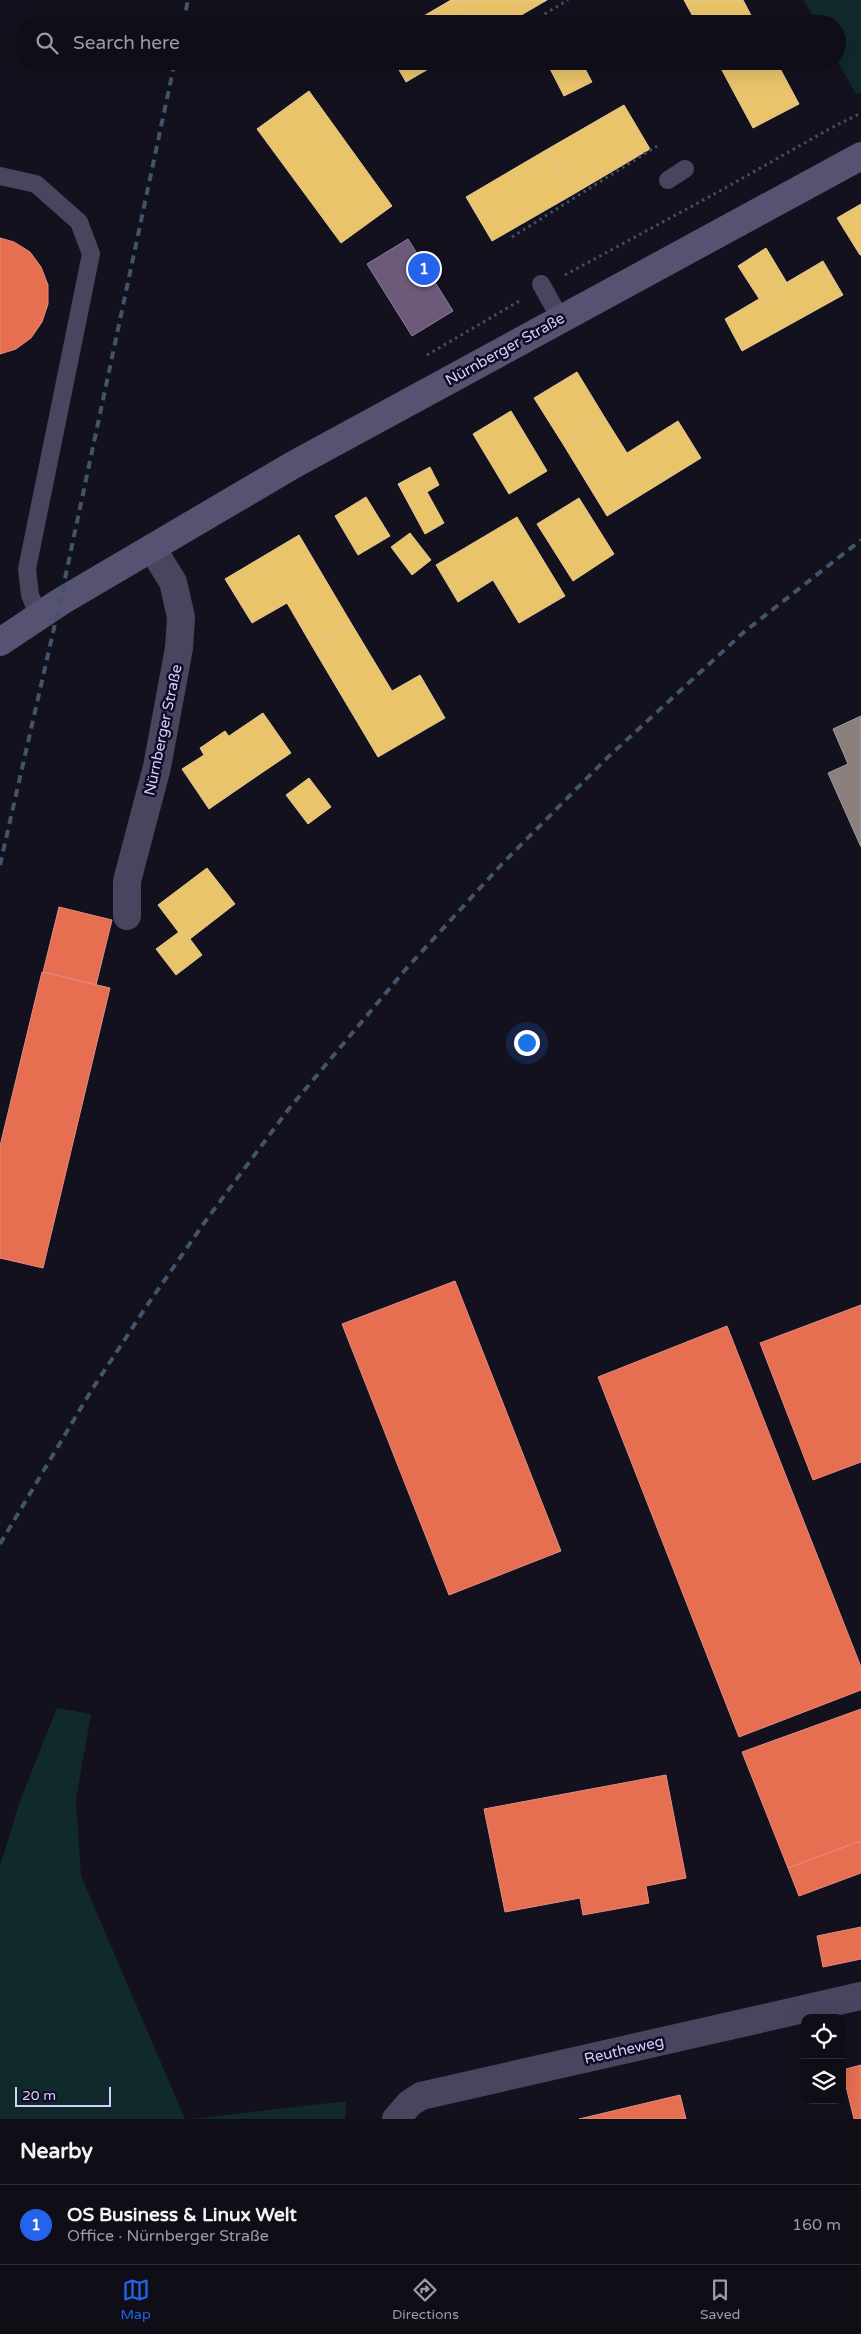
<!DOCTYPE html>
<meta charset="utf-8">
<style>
body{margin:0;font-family:"Varela Round",sans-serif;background:#18161f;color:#f1f3f6}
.controls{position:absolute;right:15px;bottom:15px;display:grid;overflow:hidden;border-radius:10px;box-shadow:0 5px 20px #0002}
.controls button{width:45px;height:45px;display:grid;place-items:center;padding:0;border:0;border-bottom:1px solid #2f2d35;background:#0f0d16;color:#f1f3f6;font:25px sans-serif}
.scale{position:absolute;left:15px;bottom:12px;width:96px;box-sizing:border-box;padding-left:5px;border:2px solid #d6ceff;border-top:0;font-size:14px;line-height:18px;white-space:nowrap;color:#d6ceff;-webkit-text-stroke:4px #110c23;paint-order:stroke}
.you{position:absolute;left:526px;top:1042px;width:18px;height:18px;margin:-12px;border:4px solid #fff;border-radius:50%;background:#1a73e8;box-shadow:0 0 0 8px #1a73e833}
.badge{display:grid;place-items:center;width:32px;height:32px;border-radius:50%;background:#2563eb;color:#fff;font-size:16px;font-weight:700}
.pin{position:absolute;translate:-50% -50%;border:2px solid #fff;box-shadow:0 1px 5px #0006}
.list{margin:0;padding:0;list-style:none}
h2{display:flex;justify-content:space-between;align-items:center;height:65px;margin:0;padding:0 20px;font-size:21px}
h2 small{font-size:16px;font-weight:400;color:#9b9ca1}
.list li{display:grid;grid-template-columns:32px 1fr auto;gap:15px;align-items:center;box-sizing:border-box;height:80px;padding:0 20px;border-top:1px solid #2f2d35}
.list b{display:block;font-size:19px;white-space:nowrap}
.list p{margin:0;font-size:16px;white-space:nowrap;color:#9b9ca1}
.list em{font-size:16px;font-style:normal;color:#9b9ca1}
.icon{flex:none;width:28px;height:28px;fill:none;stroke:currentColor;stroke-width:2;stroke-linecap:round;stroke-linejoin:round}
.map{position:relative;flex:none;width:861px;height:2119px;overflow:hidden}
.search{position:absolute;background:#0f0d16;box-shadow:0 5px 20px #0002;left:15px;right:15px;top:15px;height:55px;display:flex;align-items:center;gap:12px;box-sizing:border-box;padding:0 18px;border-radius:28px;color:#9b9ca1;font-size:19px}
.sheet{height:145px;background:#0f0d16}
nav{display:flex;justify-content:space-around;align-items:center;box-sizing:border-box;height:70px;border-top:1px solid #2f2d35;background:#0f0d16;font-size:14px;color:#9b9ca1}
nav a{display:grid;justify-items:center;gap:2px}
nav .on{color:#2563eb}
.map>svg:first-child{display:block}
.green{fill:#10292b}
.homes{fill:#e9c46a;stroke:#e3c797}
.shops{fill:#e76f51;stroke:#e28c85}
.offices{fill:#6d597a;stroke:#8c7ca2}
.industry{fill:#8a817c;stroke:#a198a3}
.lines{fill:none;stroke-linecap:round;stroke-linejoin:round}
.path{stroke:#43505f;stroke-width:3;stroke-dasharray:2.5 4;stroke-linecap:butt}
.service{stroke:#48455f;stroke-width:18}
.minor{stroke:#48455f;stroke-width:28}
.secondary{stroke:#555272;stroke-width:28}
.rail{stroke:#415469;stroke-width:4;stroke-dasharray:8 6;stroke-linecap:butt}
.labels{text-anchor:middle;stroke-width:5;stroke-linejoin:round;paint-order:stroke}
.street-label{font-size:15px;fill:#d6ceff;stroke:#110c23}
</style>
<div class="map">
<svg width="861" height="2119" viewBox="0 0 861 2119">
<rect width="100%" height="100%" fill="#14111e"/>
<!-- green -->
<g class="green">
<path d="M 804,0 L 861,0 L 861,92 L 856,94 L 837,60 L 837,24 L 817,24 Z"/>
<path d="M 57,1708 L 91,1714 L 76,1799 L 81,1876 L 185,2119 L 0,2119 L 0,1866 L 20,1801 Z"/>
<path d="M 347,2101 L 345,2119 L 191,2119 Z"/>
</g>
<!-- homes -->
<g class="homes">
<path d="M 451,0 L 458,0 L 472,24 L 410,24 Z"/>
<path d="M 458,0 L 547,0 L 506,24 L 472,24 Z"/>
<path d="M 684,0 L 743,0 L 752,17 L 739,24 L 697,24 Z"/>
<path d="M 752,17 L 755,24 L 739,24 Z"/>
<path d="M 394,61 L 442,61 L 406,82 Z"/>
<path d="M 546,61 L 581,61 L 592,82 L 564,96 Z"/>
<path d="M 717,61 L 776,61 L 799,104 L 753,128 Z"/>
<path d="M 309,91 L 392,206 L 341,243 L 257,129 Z"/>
<path d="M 624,105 L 650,149 L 572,195 L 546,150 Z"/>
<path d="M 546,150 L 572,195 L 492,241 L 466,197 Z"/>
<path d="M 861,204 L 861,255 L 860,255 L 837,218 Z"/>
<path d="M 766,248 L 787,283 L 760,300 L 738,266 Z"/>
<path d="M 823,261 L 843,295 L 742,351 L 725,319 Z"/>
<path d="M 577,372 L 605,418 L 563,444 L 534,398 Z"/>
<path d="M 511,411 L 547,471 L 509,494 L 473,434 Z"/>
<path d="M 605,418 L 627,453 L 678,421 L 701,458 L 607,516 L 563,444 Z"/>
<path d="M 430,467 L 439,485 L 427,492 L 444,523 L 425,534 L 398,484 Z"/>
<path d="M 366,497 L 390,536 L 358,555 L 335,516 Z"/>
<path d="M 579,498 L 614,554 L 573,581 L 537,524 Z"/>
<path d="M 517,517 L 565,596 L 519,623 L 493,580 L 458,602 L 436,565 Z"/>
<path d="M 410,533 L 431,560 L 412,575 L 391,547 Z"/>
<path d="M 299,535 L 351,623 L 312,646 L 287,603 L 252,623 L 225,579 Z"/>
<path d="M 351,623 L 392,691 L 420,675 L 445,718 L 378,757 L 312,646 Z"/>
<path d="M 263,713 L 291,753 L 257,776 L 229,736 Z"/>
<path d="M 225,731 L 257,776 L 209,809 L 182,769 L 204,755 L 200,748 Z"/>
<path d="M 309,778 L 331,807 L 308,824 L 286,795 Z"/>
<path d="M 207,868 L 235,904 L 186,942 L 158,905 Z"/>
<path d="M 179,932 L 186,942 L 190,939 L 202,955 L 176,975 L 156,949 Z"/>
</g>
<!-- shops -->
<g class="shops">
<path d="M 0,238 L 14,242 L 30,252 L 41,267 L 48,285 L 48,304 L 42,322 L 31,338 L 16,349 L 0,354 Z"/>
<path d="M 59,907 L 112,920 L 96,985 L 43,972 Z"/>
<path d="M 42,972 L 110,988 L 43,1268 L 0,1258 L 0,1146 Z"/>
<path d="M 455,1281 L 561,1551 L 449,1595 L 342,1324 Z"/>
<path d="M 861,1305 L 861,1462 L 813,1480 L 760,1343 Z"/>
<path d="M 727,1326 L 861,1667 L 861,1690 L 739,1737 L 598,1377 Z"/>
<path d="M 861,1709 L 861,1841 L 788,1868 L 742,1752 Z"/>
<path d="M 666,1775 L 686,1878 L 646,1886 L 649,1903 L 583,1915 L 580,1898 L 505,1912 L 484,1809 Z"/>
<path d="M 861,1841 L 861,1873 L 799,1896 L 788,1868 Z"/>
<path d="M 861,1927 L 861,1959 L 823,1967 L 817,1936 Z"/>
<path d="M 861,2065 L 861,2119 L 854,2119 L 842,2070 Z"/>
<path d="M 680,2095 L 686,2119 L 579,2119 Z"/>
</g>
<!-- offices -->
<path class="offices" d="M 408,239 L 453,311 L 412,336 L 367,264 Z"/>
<!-- industry -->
<path class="industry" d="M 861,716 L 861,847 L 828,773 L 848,764 L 833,729 Z"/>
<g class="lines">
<!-- path -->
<g class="path">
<path d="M 528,24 L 568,0"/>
<path d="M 512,237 L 657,146"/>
<path d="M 565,275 L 718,192 L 831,128 L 861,113"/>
<path d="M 427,355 L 521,300"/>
</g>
<!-- service -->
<g class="service">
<path d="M 0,176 L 36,184 L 79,222 L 91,254 L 27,569 L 30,595 L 39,616"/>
<path d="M 668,180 L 685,169"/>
<path d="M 541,284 L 560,318"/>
</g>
<!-- minor -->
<g class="minor">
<path d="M 127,916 L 127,881 L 157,767 L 179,648 L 181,617 L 173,582 L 152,548"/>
<path d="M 396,2119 L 410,2103 L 421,2096 L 861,1996"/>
</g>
<!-- secondary -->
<path class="secondary" d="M 0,642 L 60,602 L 293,465 L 861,156"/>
<!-- rail -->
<g class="rail">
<path d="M 183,24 L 188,0"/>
<path d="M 0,865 L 60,602 L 175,61"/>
<path d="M 0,1544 L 91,1391 L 146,1307 L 204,1223 L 288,1110 L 405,970 L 502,864 L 607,758 L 744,632 L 861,540"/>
</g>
</g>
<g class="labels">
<!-- street labels -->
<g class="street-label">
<text transform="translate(505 349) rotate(-29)" y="5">Nürnberger Straße</text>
<text transform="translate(163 730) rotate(-78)" y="5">Nürnberger Straße</text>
<text transform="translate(624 2050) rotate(-13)" y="5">Reutheweg</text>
</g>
</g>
</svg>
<div class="controls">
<button><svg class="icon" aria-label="locate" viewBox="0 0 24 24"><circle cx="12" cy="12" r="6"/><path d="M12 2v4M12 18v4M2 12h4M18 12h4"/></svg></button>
<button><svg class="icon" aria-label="layers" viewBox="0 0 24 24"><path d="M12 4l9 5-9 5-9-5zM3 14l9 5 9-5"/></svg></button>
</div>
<div class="scale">20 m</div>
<div class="you"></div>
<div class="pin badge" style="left:424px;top:269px">1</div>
<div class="search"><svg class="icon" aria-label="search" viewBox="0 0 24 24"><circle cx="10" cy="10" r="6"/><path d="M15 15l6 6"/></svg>Search here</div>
</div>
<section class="sheet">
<h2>Nearby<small></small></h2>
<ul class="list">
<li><span class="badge">1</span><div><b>OS Business &amp; Linux Welt</b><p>Office · Nürnberger Straße</p></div><em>160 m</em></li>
</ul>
</section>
<nav>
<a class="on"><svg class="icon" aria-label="map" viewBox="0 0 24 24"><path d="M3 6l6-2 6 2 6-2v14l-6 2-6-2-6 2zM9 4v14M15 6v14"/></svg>Map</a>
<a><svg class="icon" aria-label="directions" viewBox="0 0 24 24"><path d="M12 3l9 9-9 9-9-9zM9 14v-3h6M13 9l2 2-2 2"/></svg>Directions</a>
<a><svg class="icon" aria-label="saved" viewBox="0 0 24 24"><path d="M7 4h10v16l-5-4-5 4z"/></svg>Saved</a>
</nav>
